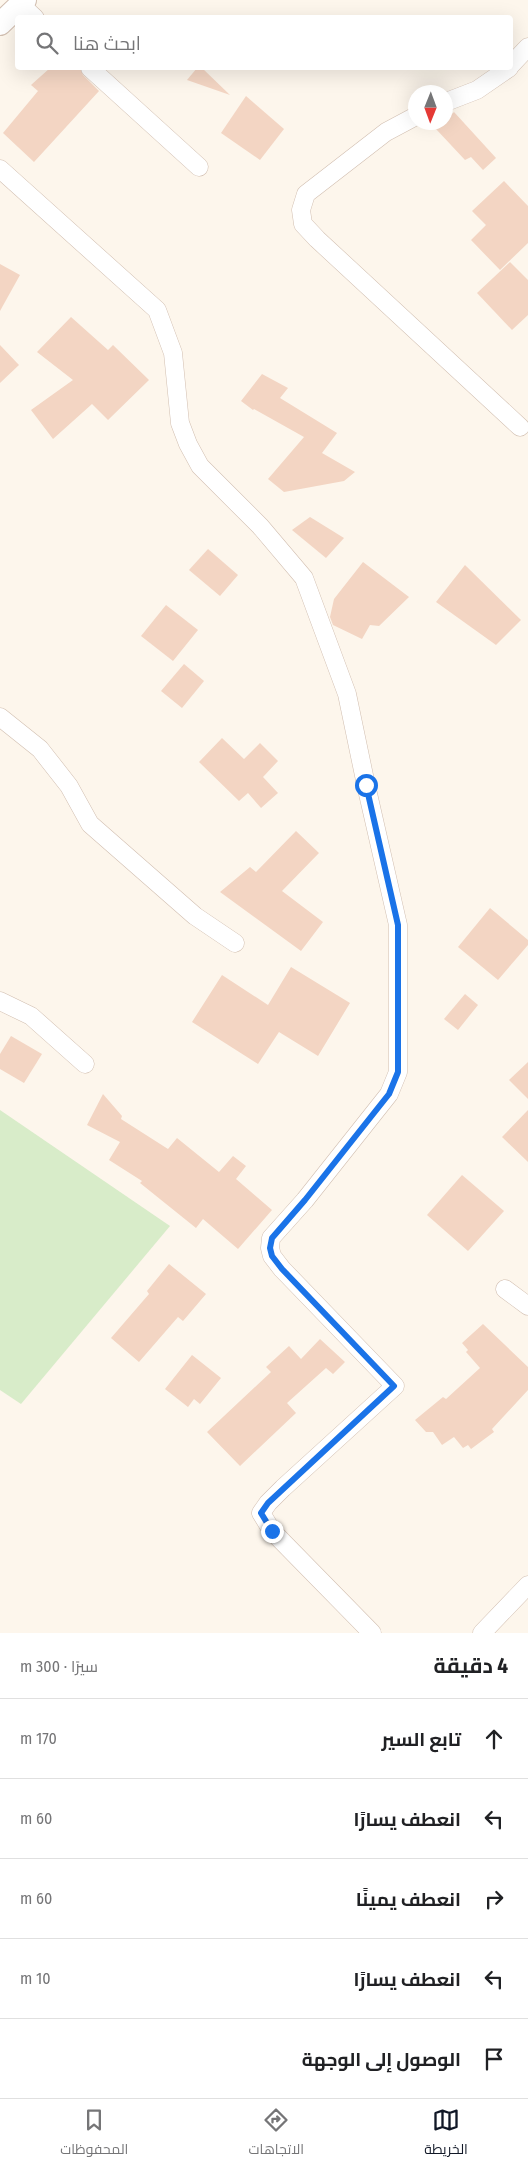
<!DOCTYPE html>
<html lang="ar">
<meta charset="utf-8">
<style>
body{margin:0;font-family:"Fira Sans Condensed",Cairo,sans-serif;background:#f6f6f6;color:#202124;direction:rtl}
.compass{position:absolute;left:408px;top:85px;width:45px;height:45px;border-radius:50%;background:#fff;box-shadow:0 5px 20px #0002;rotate:181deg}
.stop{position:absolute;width:15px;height:15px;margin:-11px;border:4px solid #1a73e8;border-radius:50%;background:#fff}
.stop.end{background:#1a73e8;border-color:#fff;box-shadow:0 1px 5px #0008}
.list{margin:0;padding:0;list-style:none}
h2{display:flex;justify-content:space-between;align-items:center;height:65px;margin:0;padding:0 20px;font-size:21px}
h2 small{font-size:16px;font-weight:400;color:#757577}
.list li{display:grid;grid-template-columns:32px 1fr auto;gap:15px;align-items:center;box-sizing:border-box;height:80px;padding:0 20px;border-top:1px solid #e0e0e0}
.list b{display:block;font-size:19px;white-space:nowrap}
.list em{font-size:16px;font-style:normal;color:#757577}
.icon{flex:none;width:28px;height:28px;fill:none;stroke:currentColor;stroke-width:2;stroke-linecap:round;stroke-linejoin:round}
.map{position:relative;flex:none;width:528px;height:1633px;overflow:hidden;direction:ltr}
.search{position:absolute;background:#fff;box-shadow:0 5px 20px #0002;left:15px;right:15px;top:15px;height:55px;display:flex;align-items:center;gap:12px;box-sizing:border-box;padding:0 18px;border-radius:5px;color:#757577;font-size:19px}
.sheet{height:465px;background:#fff}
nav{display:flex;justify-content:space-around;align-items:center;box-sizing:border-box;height:70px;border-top:1px solid #e0e0e0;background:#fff;font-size:14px;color:#757577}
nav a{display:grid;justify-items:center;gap:2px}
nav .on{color:#111827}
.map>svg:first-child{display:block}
.green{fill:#d8ecc9}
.building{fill:#f3d5c3}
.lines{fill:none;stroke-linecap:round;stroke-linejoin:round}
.minor-casing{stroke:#d1beb0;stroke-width:19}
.tertiary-casing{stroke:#d1beb0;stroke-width:24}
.minor{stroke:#fff;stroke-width:18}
.tertiary{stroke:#fff;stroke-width:22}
.route{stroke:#1a73e8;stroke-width:6}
</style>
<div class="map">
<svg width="528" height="1633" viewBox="0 0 528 1633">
<rect width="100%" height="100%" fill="#fdf6ec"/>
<!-- green -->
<path class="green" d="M 0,1110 L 170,1226 L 21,1404 L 0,1390 Z"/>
<!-- building -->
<g class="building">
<path d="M 50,68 L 80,68 L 83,75 L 99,91 L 34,162 L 3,133 L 38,91 L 31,85 Z"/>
<path d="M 197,68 L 202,68 L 230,95 L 187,80 Z"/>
<path d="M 246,96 L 284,129 L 260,160 L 221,133 Z"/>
<path d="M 454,112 L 496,158 L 483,170 L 471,157 L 465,160 L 436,129 L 446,122 L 446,120 Z"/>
<path d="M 504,181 L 528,206 L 528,243 L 500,270 L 471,240 L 486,225 L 472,211 Z"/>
<path d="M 510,262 L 528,280 L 528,315 L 512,330 L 477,293 Z"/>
<path d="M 0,264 L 20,275 L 0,311 Z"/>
<path d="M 71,317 L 108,350 L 113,345 L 149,380 L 108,420 L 92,404 L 53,439 L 31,410 L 73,380 L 37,352 Z"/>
<path d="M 0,345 L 19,365 L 0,383 Z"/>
<path d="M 262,374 L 288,388 L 280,398 L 337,433 L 322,453 L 355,472 L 344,481 L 284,492 L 268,479 L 304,437 L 254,409 L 253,410 L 241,401 Z"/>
<path d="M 310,517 L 344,538 L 326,558 L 292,530 Z"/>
<path d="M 208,549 L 238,575 L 220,596 L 189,570 Z"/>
<path d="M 363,562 L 409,597 L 379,626 L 370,625 L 362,639 L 333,625 L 330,617 L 334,599 Z"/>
<path d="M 465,565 L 521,620 L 496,645 L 436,602 Z"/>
<path d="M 166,605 L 198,630 L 173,661 L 141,636 Z"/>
<path d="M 184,664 L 204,681 L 182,708 L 161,691 Z"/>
<path d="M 222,738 L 244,759 L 260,743 L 278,761 L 263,777 L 278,793 L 261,808 L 248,793 L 239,801 L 199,762 Z"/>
<path d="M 296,831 L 319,853 L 282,891 L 323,922 L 301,951 L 220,892 L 250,867 L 256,872 Z"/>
<path d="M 490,908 L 528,940 L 528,945 L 498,980 L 458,947 Z"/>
<path d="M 291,967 L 350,1003 L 318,1056 L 279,1032 L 258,1064 L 192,1022 L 222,975 L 268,1005 Z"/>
<path d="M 465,994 L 478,1005 L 458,1030 L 444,1019 Z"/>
<path d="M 11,1036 L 42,1054 L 24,1083 L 0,1069 L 0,1054 Z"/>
<path d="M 528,1062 L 528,1099 L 509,1080 Z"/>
<path d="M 103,1094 L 122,1116 L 121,1119 L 168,1149 L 177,1138 L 219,1172 L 233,1156 L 246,1166 L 236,1179 L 272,1210 L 238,1249 L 203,1219 L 196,1228 L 140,1183 L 142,1181 L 109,1160 L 120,1142 L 87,1125 Z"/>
<path d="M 528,1110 L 528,1162 L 502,1137 Z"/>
<path d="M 462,1175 L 504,1211 L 468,1251 L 427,1215 Z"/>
<path d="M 169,1264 L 206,1294 L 183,1321 L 178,1317 L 139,1362 L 111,1338 L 149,1294 L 147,1291 Z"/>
<path d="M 483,1324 L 528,1367 L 528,1390 L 492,1429 L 494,1432 L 471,1449 L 468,1445 L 463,1448 L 454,1437 L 442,1445 L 433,1432 L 426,1432 L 415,1420 L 443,1397 L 446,1399 L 480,1368 L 466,1352 L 468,1350 L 462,1343 Z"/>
<path d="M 320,1339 L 345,1362 L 333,1374 L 326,1368 L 287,1403 L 296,1413 L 240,1466 L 207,1432 L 271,1372 L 266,1367 L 289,1346 L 301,1359 Z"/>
<path d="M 192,1355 L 221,1378 L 200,1404 L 194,1399 L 188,1407 L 165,1389 Z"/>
</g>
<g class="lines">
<defs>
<g id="minor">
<path d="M 20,4 L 35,18"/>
<path d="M 510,66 L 528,47"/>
<path d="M 90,68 L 199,167"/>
<path d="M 446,102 L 477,90 L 509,68"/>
<path d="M 416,116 L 386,132 L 306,194 L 301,210 L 303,224 L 317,239 L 520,427"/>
<path d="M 0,169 L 157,310 L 173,353 L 180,423 L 188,444 L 200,466 L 260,526 L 304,578 L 347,694 L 366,785 L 398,925 L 398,1072 L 389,1094 L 305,1200 L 271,1238 L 270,1248 L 272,1256 L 282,1269 L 395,1386 L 283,1488 L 268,1503 L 261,1513 L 272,1531 L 372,1633"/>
<path d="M 0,717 L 40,749 L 69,786 L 90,824 L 195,916 L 235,943"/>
<path d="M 0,1001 L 31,1016 L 85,1064"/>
<path d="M 505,1289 L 528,1306"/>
<path d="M 482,1633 L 528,1585"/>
</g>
<path id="tertiary" d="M 0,24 L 25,0"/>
</defs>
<!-- minor casing -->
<use href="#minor" class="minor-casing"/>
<!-- tertiary casing -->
<use href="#tertiary" class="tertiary-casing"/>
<!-- minor -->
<use href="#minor" class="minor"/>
<!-- tertiary -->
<use href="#tertiary" class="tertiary"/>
</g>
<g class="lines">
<!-- route -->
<path class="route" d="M 272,1531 L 261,1513 L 268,1503 L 394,1386 L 282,1269 L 272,1256 L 270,1248 L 272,1238 L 305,1200 L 389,1094 L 398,1072 L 398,925 L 366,785"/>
</g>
</svg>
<svg class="compass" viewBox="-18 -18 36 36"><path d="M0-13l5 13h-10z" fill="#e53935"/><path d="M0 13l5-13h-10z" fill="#757577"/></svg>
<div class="stop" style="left:366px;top:785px"></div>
<div class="stop end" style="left:272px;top:1531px"></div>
<div class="search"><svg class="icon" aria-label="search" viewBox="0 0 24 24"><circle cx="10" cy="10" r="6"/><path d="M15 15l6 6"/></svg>ابحث هنا</div>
</div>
<section class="sheet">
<h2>4 دقيقة<small>سيرًا · 300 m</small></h2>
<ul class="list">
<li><svg class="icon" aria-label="ahead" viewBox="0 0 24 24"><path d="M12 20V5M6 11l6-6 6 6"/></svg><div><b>تابع السير</b></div><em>170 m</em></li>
<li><svg class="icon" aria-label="left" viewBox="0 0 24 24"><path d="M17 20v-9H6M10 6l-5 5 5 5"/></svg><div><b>انعطف يسارًا</b></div><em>60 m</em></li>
<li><svg class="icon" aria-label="right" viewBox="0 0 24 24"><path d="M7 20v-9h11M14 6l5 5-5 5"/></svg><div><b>انعطف يمينًا</b></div><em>60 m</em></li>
<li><svg class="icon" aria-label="left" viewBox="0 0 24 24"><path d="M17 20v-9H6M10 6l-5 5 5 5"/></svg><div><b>انعطف يسارًا</b></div><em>10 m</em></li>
<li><svg class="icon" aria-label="arrive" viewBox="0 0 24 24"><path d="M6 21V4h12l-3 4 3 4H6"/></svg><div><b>الوصول إلى الوجهة</b></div></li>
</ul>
</section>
<nav>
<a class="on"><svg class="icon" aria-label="map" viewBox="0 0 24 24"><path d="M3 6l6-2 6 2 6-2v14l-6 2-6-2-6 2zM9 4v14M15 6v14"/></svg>الخريطة</a>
<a><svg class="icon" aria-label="directions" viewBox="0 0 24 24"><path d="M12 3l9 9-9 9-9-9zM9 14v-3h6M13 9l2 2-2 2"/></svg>الاتجاهات</a>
<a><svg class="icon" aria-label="saved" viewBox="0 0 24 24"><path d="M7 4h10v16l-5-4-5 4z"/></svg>المحفوظات</a>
</nav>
